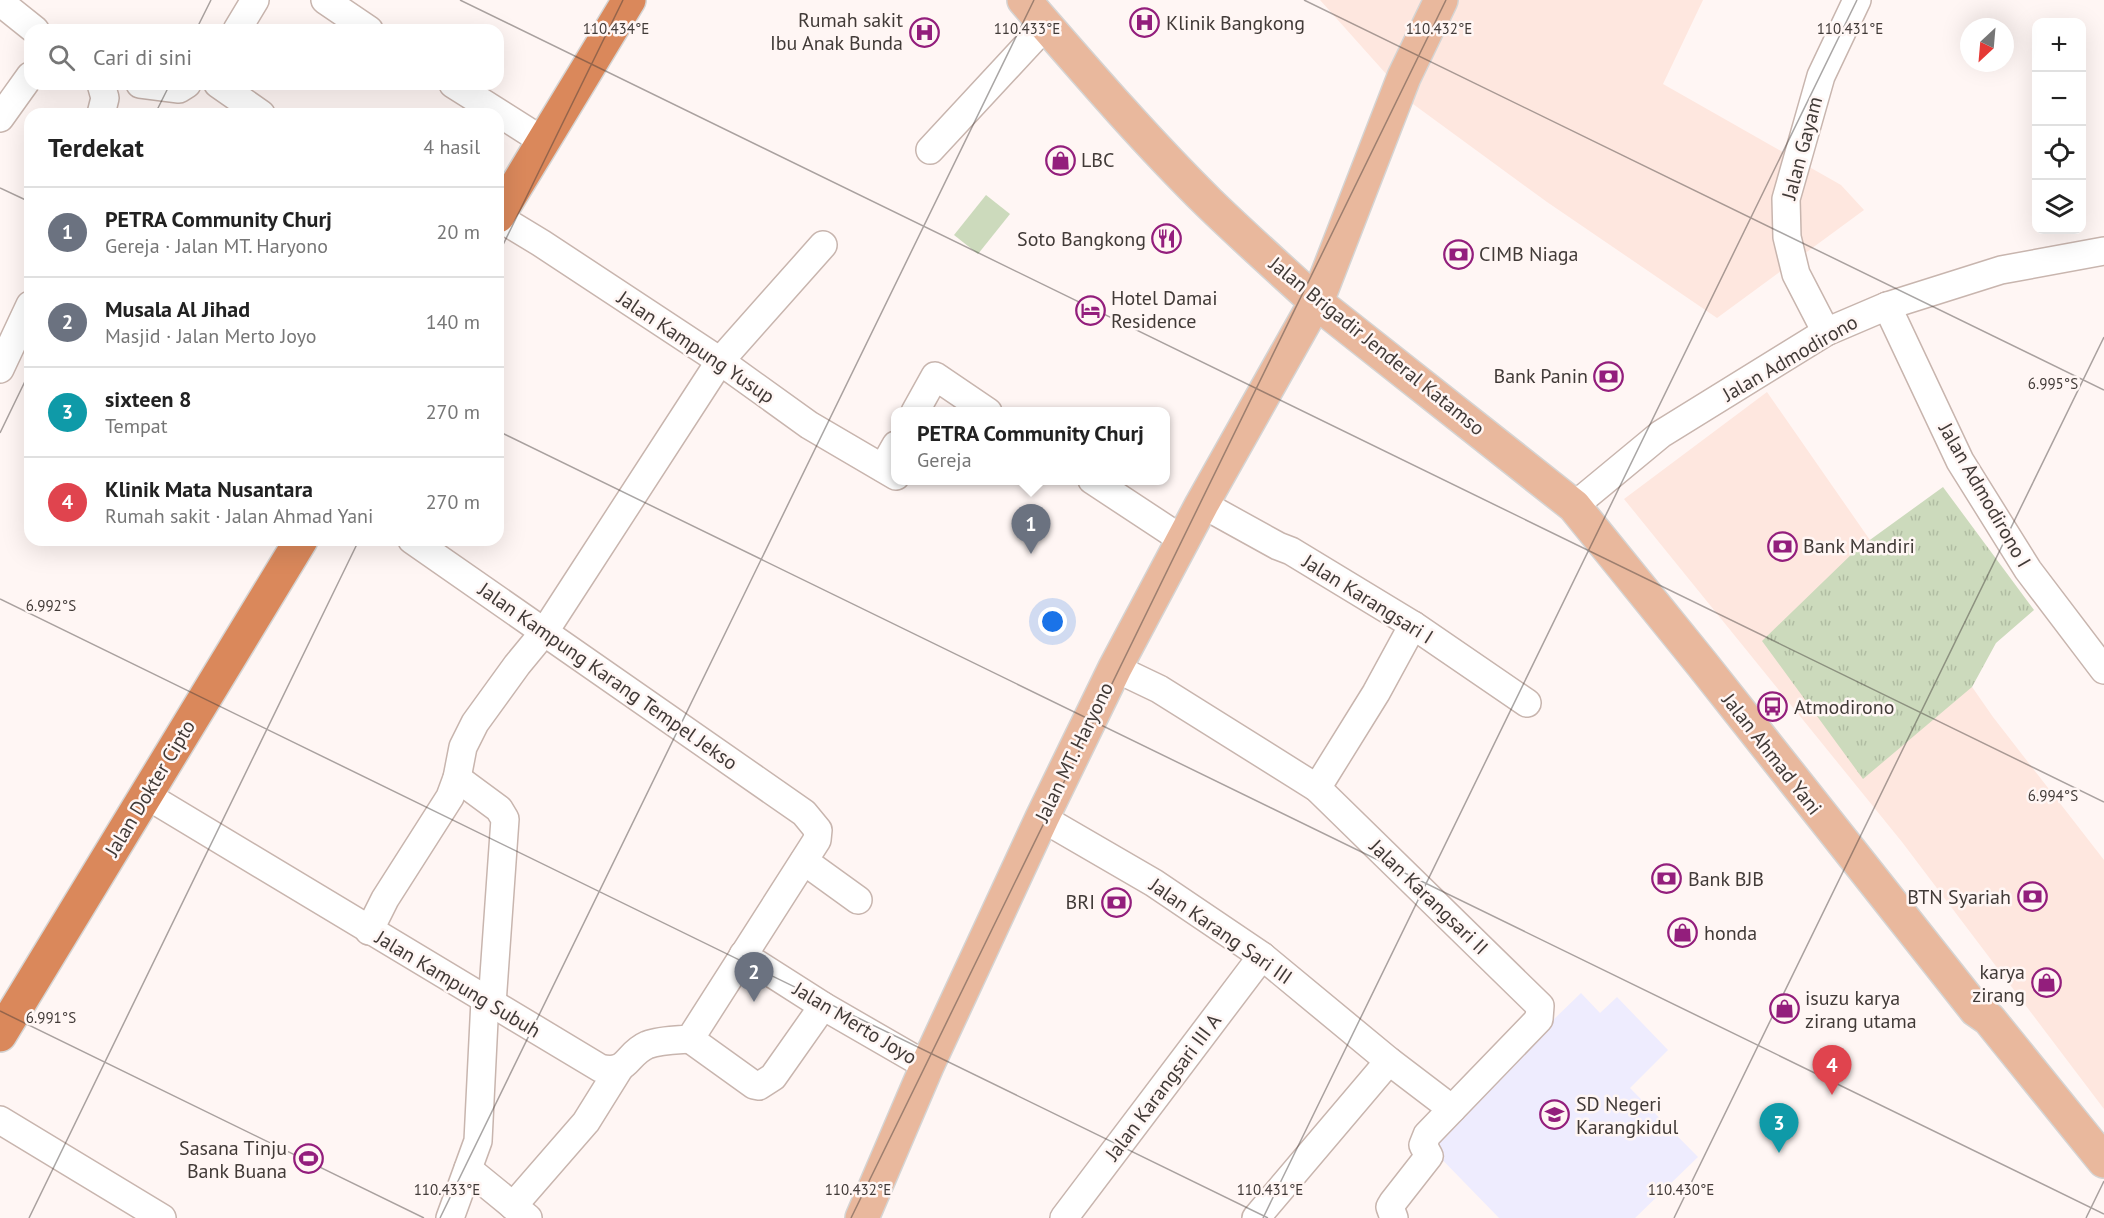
<!DOCTYPE html>
<html lang="id">
<meta charset="utf-8">
<style>
body{margin:0;font-family:"PT Sans",sans-serif;background:#f6f6f6;color:#222}
.controls{position:absolute;right:18px;top:18px;display:grid;overflow:hidden;border-radius:12px;box-shadow:0 6px 24px #0002}
.controls button{width:54px;height:54px;display:grid;place-items:center;padding:0;border:0;border-bottom:2px solid #e0e0e0;background:#fff;color:#222;font:30px sans-serif}
.compass{position:absolute;left:1960px;top:18px;width:54px;height:54px;border-radius:50%;background:#fff;box-shadow:0 6px 24px #0002;rotate:206deg}
.you{position:absolute;left:1053px;top:622px;width:21px;height:21px;margin:-15px;border:4px solid #fff;border-radius:50%;background:#1a73e8;box-shadow:0 0 0 9px #1a73e833}
.badge{display:grid;place-items:center;width:39px;height:39px;border-radius:50%;background:#111827;color:#fff;font-size:20px;font-weight:700}
.pin{position:absolute;translate:-50% -50px;filter:drop-shadow(0 2px 3px #0008)}
.pin::after{content:'';position:absolute;top:32px;width:21px;height:18px;background:inherit;clip-path:polygon(0 0,100% 0,50% 100%)}
.popup{position:absolute;left:891px;top:407px;width:279px;height:78px;box-sizing:border-box;display:grid;place-content:center;border-radius:12px;background:#fff;filter:drop-shadow(0 2px 4px #0005);font-size:20px;white-space:nowrap;color:#767676}
.popup b{font-size:22px;color:#222}
.popup::after{content:'';position:absolute;left:50%;top:100%;margin-left:-12px;border:12px solid transparent;border-top-color:#fff}
.list{margin:0;padding:0;list-style:none}
h2{display:flex;justify-content:space-between;align-items:center;height:78px;margin:0;padding:0 24px;font-size:26px}
h2 small{font-size:20px;font-weight:400;color:#767676}
.list li{display:grid;grid-template-columns:39px 1fr auto;gap:18px;align-items:center;box-sizing:border-box;height:90px;padding:0 24px;border-top:2px solid #e0e0e0}
.list b{display:block;font-size:22px;white-space:nowrap}
.list p{margin:0;font-size:20px;white-space:nowrap;color:#767676}
.list em{font-size:20px;font-style:normal;color:#767676}
.icon{flex:none;width:33px;height:33px;fill:none;stroke:currentColor;stroke-width:2;stroke-linecap:round;stroke-linejoin:round}
.map{position:relative;flex:none;width:2104px;height:1218px;overflow:hidden}
.search{position:absolute;background:#fff;box-shadow:0 6px 24px #0002;left:24px;top:24px;width:480px;height:66px;display:flex;align-items:center;gap:15px;box-sizing:border-box;padding:0 21px;border-radius:18px;color:#767676;font-size:22px}
.panel{position:absolute;background:#fff;box-shadow:0 6px 24px #0002;left:24px;top:108px;width:480px;height:438px;border-radius:18px}
.map>svg:first-child{display:block}
.built{fill:#fee7df}
.education{fill:#eeecfe}
.grass{fill:url(#grass-tufts)}
.park{fill:#ccdabc}
.lines{fill:none;stroke-linecap:round;stroke-linejoin:round}
.minor-casing{stroke:#c8b5ae;stroke-width:30}
.major-casing{stroke:#d5d4d3;stroke-width:36}
.highway-casing{stroke:#d5d4d3;stroke-width:36}
.minor{stroke:#fff;stroke-width:27}
.major{stroke:#e9b89d;stroke-width:33}
.highway{stroke:#da885b;stroke-width:33}
.ticks{fill:none;stroke:#413a37;stroke-width:1.5;stroke-opacity:0.45}
.labels{text-anchor:middle;stroke-width:5;stroke-linejoin:round;paint-order:stroke}
.poi-label{font-size:20px;fill:#413a37;stroke:#fff6f4;text-anchor:start}
.street-label{font-size:20px;fill:#413a37;stroke:#fff6f4}
.ticks-label{font-size:15px;text-anchor:middle;fill:#413a37;stroke:#fff6f4;stroke-width:5;stroke-linejoin:round;paint-order:stroke}
</style>
<div class="map">
<svg width="2104" height="1218" viewBox="0 0 2104 1218">
<defs>
<pattern id="grass-tufts" width="24" height="20" patternUnits="userSpaceOnUse" patternTransform="scale(1.5)"><rect width="24" height="20" fill="#ccdabc"/><path d="M3 7l-1-3M5 7V3M7 7l1-3M15 17l-1-3M17 17v-4M19 17l1-3" fill="none" stroke="#b0bca2"/></pattern>
</defs>
<rect width="100%" height="100%" fill="#fff6f4"/>
<!-- built -->
<g class="built">
<path d="M 1320,0 L 1703,0 L 1663,84 L 1841,185 L 1864,210 L 1717,318 L 1547,202 L 1413,104 Z"/>
<path d="M 1767,392 L 1993,717 L 2104,860 L 2104,1109 L 1902,842 L 1624,499 Z"/>
</g>
<!-- education -->
<path class="education" d="M 1581,993 L 1600,1013 L 1617,997 L 1668,1050 L 1630,1088 L 1698,1157 L 1635,1218 L 1499,1218 L 1426,1143 Z"/>
<!-- grass -->
<path class="grass" d="M 1943,487 L 2034,610 L 1996,643 L 1972,687 L 1863,779 L 1762,641 L 1856,550 Z"/>
<!-- park -->
<path class="park" d="M 986,195 L 1010,214 L 978,254 L 954,235 Z"/>
<g class="lines">
<defs>
<g id="minor">
<path d="M 325,0 L 369,30"/>
<path d="M 0,2 L 35,30"/>
<path d="M 237,30 L 255,0"/>
<path d="M 140,84 L 179,89 L 187,84"/>
<path d="M 218,84 L 261,114"/>
<path d="M 453,84 L 543,141"/>
<path d="M 101,114 L 105,98 L 101,84"/>
<path d="M 0,118 L 30,76"/>
<path d="M 930,150 L 1046,25"/>
<path d="M 498,217 L 541,243 L 720,361 L 809,425 L 896,476"/>
<path d="M 1887,306 L 1960,461 L 2028,570 L 2104,670"/>
<path d="M 1826,332 L 1796,274 L 1787,237 L 1786,199 L 1821,76 L 1857,0"/>
<path d="M 0,369 L 30,305"/>
<path d="M 915,412 L 935,376 L 988,412"/>
<path d="M 883,468 L 896,445"/>
<path d="M 1092,480 L 1183,540"/>
<path d="M 1202,504 L 1278,546 L 1291,551 L 1413,625 L 1527,703"/>
<path d="M 1574,506 L 1661,434 L 1826,332 L 1887,306 L 2001,270 L 2104,251"/>
<path d="M 1115,668 L 1159,689 L 1317,788 L 1540,1006 L 1539,1019 L 1427,1135 L 1423,1145 L 1429,1156 L 1393,1202 L 1390,1207 L 1394,1218"/>
<path d="M 457,778 L 499,809 L 505,819 L 492,1004"/>
<path d="M 1317,788 L 1376,693 L 1413,625"/>
<path d="M 146,795 L 600,1068 C 628,1075 626,1054 647,1045 C 660,1040 676,1040 690,1039 L 817,840 L 818,830 L 804,813 L 412,540"/>
<path d="M 1042,818 L 1154,883 L 1262,956 L 1389,1061 L 1452,1109"/>
<path d="M 804,861 L 858,900"/>
<path d="M 369,931 L 385,899 L 450,797 L 457,778 L 463,747 L 475,723 L 517,665 L 545,631 L 720,361 L 823,245"/>
<path d="M 743,955 L 823,1006 L 927,1066"/>
<path d="M 690,1039 L 754,1085 L 759,1086 L 773,1077 L 823,1006"/>
<path d="M 0,1120 L 162,1218"/>
<path d="M 468,1169 L 528,1218"/>
<path d="M 513,1206 L 586,1122 L 619,1069"/>
<path d="M 450,1218 L 478,1141 L 485,1000"/>
<path d="M 1064,1218 L 1262,956"/>
<path d="M 1256,1218 L 1389,1061"/>
</g>
<g id="major">
<path d="M 1024,0 C 1084,69 1144,139 1209,203 C 1244,237 1280,269 1316,302 L 1574,506 L 1702,664 L 1976,1010 L 1989,1019 L 2104,1161"/>
<path d="M 862,1218 L 927,1066 L 1042,818 L 1115,668 L 1202,504 L 1319,296 L 1404,77 L 1441,0"/>
</g>
<g id="highway">
<path d="M 498,216 L 629,0"/>
<path d="M 0,1035 L 301,540"/>
</g>
</defs>
<!-- minor casing -->
<use href="#minor" class="minor-casing"/>
<!-- major casing -->
<use href="#major" class="major-casing"/>
<!-- highway casing -->
<use href="#highway" class="highway-casing"/>
<!-- minor -->
<use href="#minor" class="minor"/>
<!-- major -->
<use href="#major" class="major"/>
<!-- highway -->
<use href="#highway" class="highway"/>
</g>
<!-- ticks -->
<path class="ticks" d="M 460,0 L 2104,802M 1304,0 L 2104,390M 196,30 L 211,0M 155,114 L 170,84M 0,188 L 30,202M 498,255 L 623,0M 498,431 L 2104,1214M 0,433 L 30,371M 0,599 L 1268,1218M 0,1011 L 424,1218M 29,1218 L 359,540M 440,1218 L 1034,0M 851,1218 L 1446,0M 1263,1218 L 1857,0M 1674,1218 L 2104,337M 2086,1218 L 2104,1181"/>
<!-- icons -->
<defs>
<symbol id="hospital-ring" viewBox="-11 -11 22 22"><circle r="9.5" fill="#fff6f4" stroke="#931e7c" stroke-width="1.5"/><path d="M-5-5h3v3.5h4V-5h3V5h-3V1.5h-4V5h-3Z" fill="#931e7c"/></symbol>
<symbol id="shop-ring" viewBox="-11 -11 22 22"><circle r="9.5" fill="#fff6f4" stroke="#931e7c" stroke-width="1.5"/><path d="M-5-2.5h2.3a2.7 3.5 0 0 1 5.4 0H5L5.5 6h-11ZM-1.5-2.5h3a1.5 2.3 0 0 0-3 0Z" fill="#931e7c"/></symbol>
<symbol id="restaurant-ring" viewBox="-11 -11 22 22"><circle r="9.5" fill="#fff6f4" stroke="#931e7c" stroke-width="1.5"/><path d="M-5-6h1v4h1v-4h1v4h1v-4h1v5L-1.5 .5V6h-2V.5L-5-1ZM5-6V6H3V1.5H1.5Q1.5-4 5-6Z" fill="#931e7c"/></symbol>
<symbol id="bank-ring" viewBox="-11 -11 22 22"><circle r="9.5" fill="#fff6f4" stroke="#931e7c" stroke-width="1.5"/><path d="M-6-4H6V4H-6ZM0-2.3a2.3 2.3 0 1 0 0 4.6a2.3 2.3 0 1 0 0-4.6Z" fill="#931e7c"/></symbol>
<symbol id="hotel-ring" viewBox="-11 -11 22 22"><circle r="9.5" fill="#fff6f4" stroke="#931e7c" stroke-width="1.5"/><path d="M-6-4.5h1.5V1H6V5H4.5V3h-9V5H-6ZM-4 0a1.8 1.8 0 1 1 3.6 0ZM.5 0V-2.5h3Q6-2.5 6 0Z" fill="#931e7c"/></symbol>
<symbol id="bus-ring" viewBox="-11 -11 22 22"><circle r="9.5" fill="#fff6f4" stroke="#931e7c" stroke-width="1.5"/><path d="M-5-6H5V4H4V6H2V4H-2V6H-4V4H-5ZM-3.5-4V0h7V-4ZM-3.5 1.2v1.5H-2V1.2ZM2 1.2v1.5H3.5V1.2Z" fill="#931e7c"/></symbol>
<symbol id="school-ring" viewBox="-11 -11 22 22"><circle r="9.5" fill="#fff6f4" stroke="#931e7c" stroke-width="1.5"/><path d="M0-5L7-2L0 1L-7-2ZM-4 1L0 2.5L4 1V4Q0 6-4 4Z" fill="#931e7c"/></symbol>
<symbol id="stadium-ring" viewBox="-11 -11 22 22"><circle r="9.5" fill="#fff6f4" stroke="#931e7c" stroke-width="1.5"/><path d="M0-5a6.5 5 0 1 0 0 10a6.5 5 0 1 0 0-10ZM-3.5-1.8h7v3.6h-7Z" fill="#931e7c"/></symbol>
</defs>
<g fill-rule="evenodd">
<use href="#hospital-ring" x="1128" y="6" width="33" height="33"/>
<use href="#hospital-ring" x="908" y="16" width="33" height="33"/>
<use href="#shop-ring" x="1044" y="144" width="33" height="33"/>
<use href="#restaurant-ring" x="1150" y="222" width="33" height="33"/>
<use href="#bank-ring" x="1442" y="238" width="33" height="33"/>
<use href="#hotel-ring" x="1074" y="294" width="33" height="33"/>
<use href="#bank-ring" x="1592" y="360" width="33" height="33"/>
<use href="#bank-ring" x="1766" y="530" width="33" height="33"/>
<use href="#bus-ring" x="1756" y="690" width="33" height="33"/>
<use href="#bank-ring" x="1650" y="862" width="33" height="33"/>
<use href="#bank-ring" x="2016" y="880" width="33" height="33"/>
<use href="#bank-ring" x="1100" y="886" width="33" height="33"/>
<use href="#shop-ring" x="1666" y="916" width="33" height="33"/>
<use href="#shop-ring" x="2030" y="966" width="33" height="33"/>
<use href="#shop-ring" x="1768" y="992" width="33" height="33"/>
<use href="#school-ring" x="1538" y="1098" width="33" height="33"/>
<use href="#stadium-ring" x="292" y="1142" width="33" height="33"/>
</g>
<g class="labels">
<!-- poi labels -->
<g class="poi-label">
<text x="903" y="27" text-anchor="end">Rumah sakit<tspan x="903" dy="23">Ibu Anak Bunda</tspan></text>
<text x="1166" y="30">Klinik Bangkong</text>
<text x="1081" y="167">LBC</text>
<text x="1146" y="246" text-anchor="end">Soto Bangkong</text>
<text x="1479" y="261">CIMB Niaga</text>
<text x="1111" y="305">Hotel Damai<tspan x="1111" dy="23">Residence</tspan></text>
<text x="1588" y="383" text-anchor="end">Bank Panin</text>
<text x="1803" y="553">Bank Mandiri</text>
<text x="1794" y="714">Atmodirono</text>
<text x="1688" y="886">Bank BJB</text>
<text x="2011" y="904" text-anchor="end">BTN Syariah</text>
<text x="1095" y="909" text-anchor="end">BRI</text>
<text x="1704" y="940">honda</text>
<text x="2025" y="979" text-anchor="end">karya<tspan x="2025" dy="23">zirang</tspan></text>
<text x="1805" y="1005">isuzu karya<tspan x="1805" dy="23">zirang utama</tspan></text>
<text x="1576" y="1111">SD Negeri<tspan x="1576" dy="23">Karangkidul</tspan></text>
<text x="287" y="1155" text-anchor="end">Sasana Tinju<tspan x="287" dy="23">Bank Buana</tspan></text>
</g>
<!-- street labels -->
<g class="street-label">
<text transform="translate(1802 148) rotate(-75)" y="7">Jalan Gayam</text>
<text transform="translate(1377 346) rotate(39)" y="7">Jalan Brigadir Jenderal Katamso</text>
<text transform="translate(696 347) rotate(34)" y="7">Jalan Kampung Yusup</text>
<text transform="translate(1790 358) rotate(-30)" y="7">Jalan Admodirono</text>
<text transform="translate(1985 495) rotate(60)" y="7">Jalan Admodirono I</text>
<text transform="translate(1368 599) rotate(32)" y="7">Jalan Karangsari I</text>
<text transform="translate(608 676) rotate(35)" y="7">Jalan Kampung Karang Tempel Jekso</text>
<text transform="translate(1074 752) rotate(-64)" y="7">Jalan MT. Haryono</text>
<text transform="translate(1772 754) rotate(52)" y="7">Jalan Ahmad Yani</text>
<text transform="translate(150 788) rotate(-59)" y="7">Jalan Dokter Cipto</text>
<text transform="translate(1429 897) rotate(44)" y="7">Jalan Karangsari II</text>
<text transform="translate(1221 931) rotate(35)" y="7">Jalan Karang Sari III</text>
<text transform="translate(458 984) rotate(31)" y="7">Jalan Kampung Subuh</text>
<text transform="translate(855 1023) rotate(31)" y="7">Jalan Merto Joyo</text>
<text transform="translate(1163 1087) rotate(-53)" y="7">Jalan Karangsari III A</text>
</g>
</g>
<g class="ticks-label">
<text x="616" y="34">110.434°E</text>
<text x="1027" y="34">110.433°E</text>
<text x="1439" y="34">110.432°E</text>
<text x="1850" y="34">110.431°E</text>
<text x="2053" y="389">6.995°S</text>
<text x="51" y="611">6.992°S</text>
<text x="2053" y="801">6.994°S</text>
<text x="51" y="1023">6.991°S</text>
<text x="447" y="1195">110.433°E</text>
<text x="858" y="1195">110.432°E</text>
<text x="1270" y="1195">110.431°E</text>
<text x="1681" y="1195">110.430°E</text>
</g>
</svg>
<div class="controls">
<button>+</button>
<button>−</button>
<button><svg class="icon" aria-label="locate" viewBox="0 0 24 24"><circle cx="12" cy="12" r="6"/><path d="M12 2v4M12 18v4M2 12h4M18 12h4"/></svg></button>
<button><svg class="icon" aria-label="layers" viewBox="0 0 24 24"><path d="M12 4l9 5-9 5-9-5zM3 14l9 5 9-5"/></svg></button>
</div>
<svg class="compass" viewBox="-18 -18 36 36"><path d="M0-13l5 13h-10z" fill="#e53935"/><path d="M0 13l5-13h-10z" fill="#767676"/></svg>
<div class="you"></div>
<div class="pin badge" style="left:1031px;top:554px;background:#6b7280">1</div>
<div class="popup"><b>PETRA Community Churj</b>Gereja</div>
<div class="pin badge" style="left:754px;top:1002px;background:#6b7280">2</div>
<div class="pin badge" style="left:1779px;top:1153px;background:#0f9aa8">3</div>
<div class="pin badge" style="left:1832px;top:1095px;background:#e0444e">4</div>
<div class="search"><svg class="icon" aria-label="search" viewBox="0 0 24 24"><circle cx="10" cy="10" r="6"/><path d="M15 15l6 6"/></svg>Cari di sini</div>
<section class="panel">
<h2>Terdekat<small>4 hasil</small></h2>
<ul class="list">
<li><span class="badge" style="background:#6b7280">1</span><div><b>PETRA Community Churj</b><p>Gereja · Jalan MT. Haryono</p></div><em>20 m</em></li>
<li><span class="badge" style="background:#6b7280">2</span><div><b>Musala Al Jihad</b><p>Masjid · Jalan Merto Joyo</p></div><em>140 m</em></li>
<li><span class="badge" style="background:#0f9aa8">3</span><div><b>sixteen 8</b><p>Tempat</p></div><em>270 m</em></li>
<li><span class="badge" style="background:#e0444e">4</span><div><b>Klinik Mata Nusantara</b><p>Rumah sakit · Jalan Ahmad Yani</p></div><em>270 m</em></li>
</ul>
</section>
</div>
